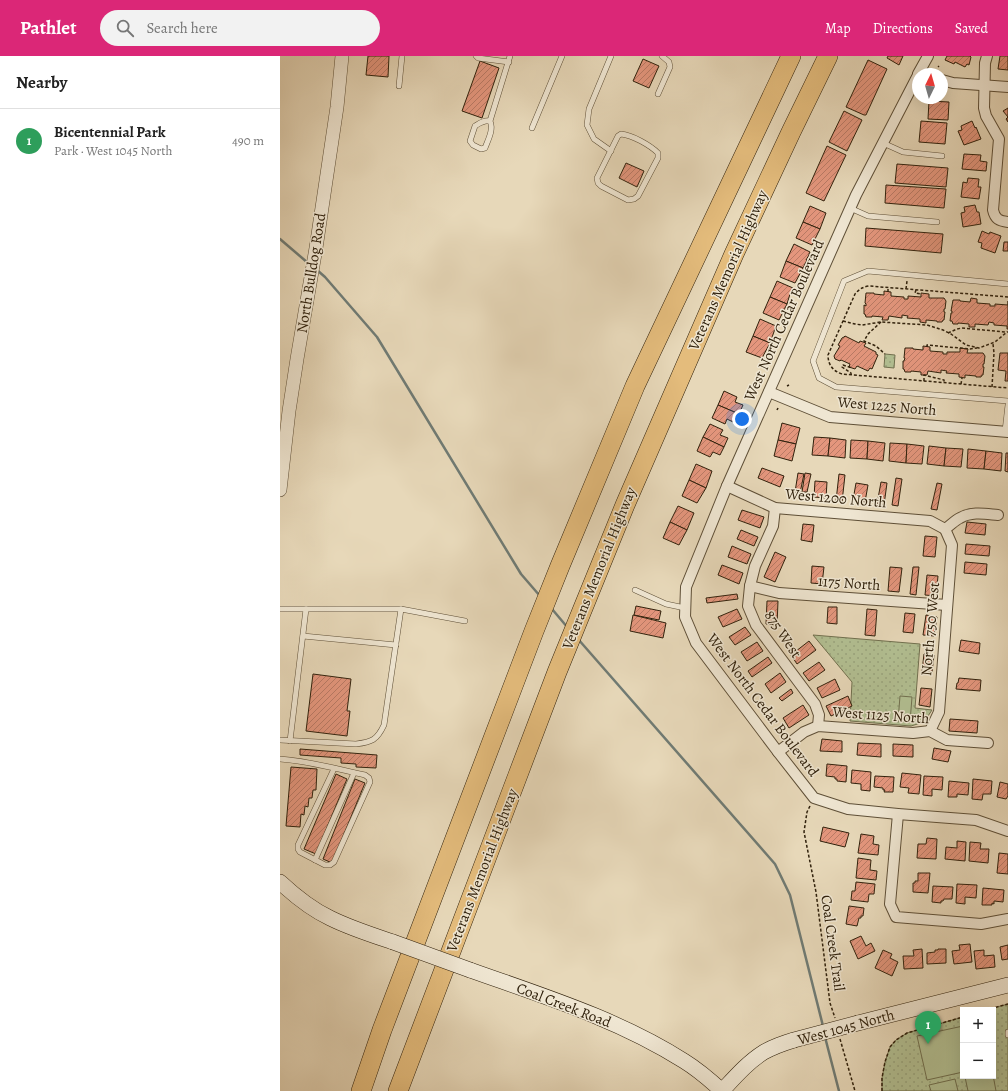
<!DOCTYPE html>
<meta charset="utf-8">
<style>
body{margin:0;font-family:Alegreya,serif;background:#f2f2f2;color:#222}
.controls{position:absolute;right:12px;bottom:12px;display:grid;overflow:hidden;border-radius:0px;box-shadow:0 4px 16px #0002}
.controls button{width:36px;height:36px;display:grid;place-items:center;padding:0;border:0;border-bottom:1px solid #e0e0e0;background:#fff;color:#222;font:20px sans-serif}
.compass{position:absolute;left:632px;top:12px;width:36px;height:36px;border-radius:50%;background:#fff;box-shadow:0 4px 16px #0002;rotate:5deg}
.you{position:absolute;left:462px;top:363px;width:14px;height:14px;margin:-10px;border:3px solid #fff;border-radius:50%;background:#1a73e8;box-shadow:0 0 0 6px #1a73e833}
.badge{display:grid;place-items:center;width:26px;height:26px;border-radius:50%;background:#db2777;color:#fff;font-size:13px;font-weight:700}
.pin{position:absolute;translate:-50% -33px;filter:drop-shadow(0 1px 2px #0008)}
.pin::after{content:'';position:absolute;top:21px;width:14px;height:12px;background:inherit;clip-path:polygon(0 0,100% 0,50% 100%)}
.list{margin:0;padding:0;list-style:none}
h2{display:flex;justify-content:space-between;align-items:center;height:52px;margin:0;padding:0 16px;font-size:17px}
h2 small{font-size:13px;font-weight:400;color:#767676}
.list li{display:grid;grid-template-columns:26px 1fr auto;gap:12px;align-items:center;box-sizing:border-box;height:64px;padding:0 16px;border-top:1px solid #e0e0e0}
.list b{display:block;font-size:15px;white-space:nowrap}
.list p{margin:0;font-size:13px;white-space:nowrap;color:#767676}
.list em{font-size:13px;font-style:normal;color:#767676}
.icon{flex:none;width:22px;height:22px;fill:none;stroke:currentColor;stroke-width:2;stroke-linecap:round;stroke-linejoin:round}
.map{position:relative;flex:none;width:728px;height:1035px;overflow:hidden}
header{display:flex;align-items:center;gap:24px;box-sizing:border-box;height:56px;padding:0 20px;background:#db2777;color:#fff}
header strong{font-size:19px}
nav{display:flex;gap:22px;margin-inline-start:auto;font-size:14px}
.search{width:280px;height:36px;background:#f2f2f2;display:flex;align-items:center;gap:10px;box-sizing:border-box;padding:0 14px;border-radius:22px;color:#767676;font-size:15px}
main{display:flex}
aside{flex:1;background:#fff}
.map>svg:first-child{display:block}
.green{fill:url(#green-dots);stroke:#71704f}
.pitch{fill:#b2bf92;stroke:#71704f}
.lines{fill:none;stroke-linecap:round;stroke-linejoin:round}
.stream{stroke:#707b74;stroke-width:2.5}
.building{fill:url(#building-hatch);stroke:#30210c}
.service-casing{stroke:#5e4f37;stroke-width:6}
.minor-casing{stroke:#5e4f37;stroke-width:12}
.tertiary-casing{stroke:#5e4f37;stroke-width:14}
.secondary-casing{stroke:#30210c;stroke-width:16}
.motorway-casing{stroke:#30210c;stroke-width:20}
.path{stroke:#30210c;stroke-width:1.5;stroke-dasharray:3 2;stroke-linecap:butt}
.service{stroke:#efe6d2;stroke-width:5}
.minor{stroke:#efe6d2;stroke-width:10}
.tertiary{stroke:#efe6d2;stroke-width:13}
.secondary{stroke:#efe6d2;stroke-width:15}
.motorway{stroke:#e4bc7c;stroke-width:19}
.secondary-bridge-casing{stroke:#30210c;stroke-width:16;stroke-linecap:butt}
.secondary-bridge{stroke:#efe6d2;stroke-width:15}
.labels{text-anchor:middle;stroke-width:3;stroke-linejoin:round;paint-order:stroke}
.street-label{font-size:15px;fill:#30210c;stroke:#efe6d2}
</style>
<header>
<strong>Pathlet</strong>
<div class="search"><svg class="icon" aria-label="search" viewBox="0 0 24 24"><circle cx="10" cy="10" r="6"/><path d="M15 15l6 6"/></svg>Search here</div>
<nav><a>Map</a><a>Directions</a><a>Saved</a></nav>
</header>
<main>
<aside>
<h2>Nearby<small></small></h2>
<ul class="list">
<li><span class="badge" style="background:#2e9e5b">1</span><div><b>Bicentennial Park</b><p>Park · West 1045 North</p></div><em>490 m</em></li>
</ul>
</aside>
<div class="map">
<svg width="728" height="1035" viewBox="0 0 728 1035">
<defs>
<pattern id="green-dots" width="8" height="8" patternUnits="userSpaceOnUse"><rect width="8" height="8" fill="#b2bf92"/><path d="M2 2h.1M6 6h.1" fill="none" stroke="#99a47d" stroke-width="1.8" stroke-linecap="round"/></pattern>
<pattern id="building-hatch" width="6" height="6" patternUnits="userSpaceOnUse"><rect width="6" height="6" fill="#e4967d"/><path d="M-1 1l2-2M0 6l6-6M5 7l2-2" fill="none" stroke="#b97a65"/></pattern>
</defs>
<rect width="100%" height="100%" fill="#e7d8b9"/>
<filter id="stains"><feTurbulence type="fractalNoise" baseFrequency=".005" numOctaves="4"/><feColorMatrix values="0 0 0 0 .2 0 0 0 0 .09 0 0 0 0 .02 0 0 0 .5 -.17"/></filter>
<radialGradient id="worn" r=".72"><stop offset=".6" stop-color="#630" stop-opacity="0"/><stop offset="1" stop-color="#630" stop-opacity=".3"/></radialGradient>
<!-- green -->
<g class="green">
<path d="M 605,298 L 615,299 L 614,312 L 604,311 Z"/>
<path d="M 533,579 L 640,588 L 635,652 L 652,654 L 644,666 L 631,670 L 570,665 L 572,626 Z"/>
<path d="M 728,948 L 728,1035 L 602,1035 L 602,1022 L 605,1006 L 610,991 L 616,984 L 627,977 L 683,961 L 683,1020 L 713,1020 L 713,954 L 706,954 Z"/>
</g>
<!-- pitch -->
<g class="pitch">
<path d="M 620,640 L 632,641 L 630,666 L 618,665 Z"/>
<path d="M 683,970 L 683,1016 L 647,1024 L 637,980 Z"/>
<path d="M 713,1019 L 716,1035 L 688,1035 L 685,1021 Z"/>
<path d="M 675,1023 L 678,1035 L 651,1035 L 649,1029 Z"/>
</g>
<g class="lines">
<!-- stream -->
<g class="stream">
<path d="M 0,183 L 28,207"/>
<path d="M 37,214 L 45,221 L 97,281 L 241,518 L 260,540"/>
<path d="M 272,553 L 288,572"/>
<path d="M 298,583 L 495,808 L 510,839 L 543,970"/>
<path d="M 545,981 L 559,1035"/>
</g>
</g>
<!-- building -->
<g class="building">
<path d="M 88,0 L 109,0 L 108,21 L 86,19 Z"/>
<path d="M 608,0 L 623,0 L 619,9 L 607,2 Z"/>
<path d="M 667,0 L 690,0 L 691,1 L 689,9 L 687,8 L 685,11 L 675,6 L 674,8 L 665,4 Z"/>
<path d="M 720,0 L 728,0 L 728,14 L 718,13 Z"/>
<path d="M 363,3 L 379,10 L 369,32 L 353,25 Z"/>
<path d="M 588,4 L 607,13 L 586,59 L 584,59 L 566,51 Z"/>
<path d="M 200,5 L 219,12 L 202,62 L 182,55 Z"/>
<path d="M 649,45 L 669,46 L 668,64 L 648,63 Z"/>
<path d="M 728,52 L 728,66 L 726,63 L 728,61 L 723,55 Z"/>
<path d="M 564,55 L 582,64 L 567,95 L 549,86 Z"/>
<path d="M 641,65 L 667,67 L 665,88 L 639,86 Z"/>
<path d="M 692,65 L 695,72 L 696,71 L 701,83 L 684,89 L 678,75 L 682,74 L 681,70 Z"/>
<path d="M 547,90 L 566,99 L 544,145 L 526,137 Z"/>
<path d="M 684,98 L 701,99 L 700,105 L 707,106 L 706,115 L 682,113 Z"/>
<path d="M 346,107 L 364,115 L 357,131 L 339,122 Z"/>
<path d="M 617,108 L 668,112 L 666,131 L 615,127 Z"/>
<path d="M 688,122 L 699,123 L 698,131 L 701,131 L 699,143 L 681,141 L 683,126 L 687,127 Z"/>
<path d="M 606,129 L 666,133 L 664,152 L 605,147 Z"/>
<path d="M 695,149 L 697,156 L 699,156 L 701,168 L 683,171 L 681,157 L 685,156 L 684,151 Z"/>
<path d="M 530,150 L 546,157 L 540,173 L 523,166 Z"/>
<path d="M 523,166 L 540,173 L 532,189 L 516,182 Z"/>
<path d="M 586,172 L 663,178 L 661,197 L 585,190 Z"/>
<path d="M 702,175 L 709,178 L 710,176 L 721,180 L 715,197 L 701,192 L 702,187 L 698,186 Z"/>
<path d="M 724,186 L 728,186 L 728,195 L 723,195 Z"/>
<path d="M 514,188 L 530,196 L 529,198 L 529,199 L 526,204 L 527,204 L 523,212 L 506,205 Z"/>
<path d="M 506,205 L 523,212 L 515,227 L 500,221 Z"/>
<path d="M 497,225 L 513,232 L 512,235 L 513,235 L 511,238 L 510,238 L 507,248 L 490,241 Z"/>
<path d="M 604,235 L 611,236 L 611,240 L 624,241 L 624,243 L 628,243 L 628,240 L 641,241 L 641,237 L 649,238 L 649,242 L 664,242 L 666,245 L 665,253 L 664,253 L 664,256 L 665,256 L 664,264 L 663,264 L 662,266 L 657,266 L 657,265 L 646,264 L 646,267 L 640,266 L 640,263 L 627,262 L 628,260 L 622,259 L 622,262 L 609,260 L 608,264 L 602,264 L 603,261 L 592,260 L 592,261 L 586,261 L 585,258 L 584,258 L 584,249 L 586,250 L 586,248 L 585,247 L 586,237 L 594,237 L 594,238 L 604,239 Z"/>
<path d="M 490,241 L 507,248 L 499,264 L 483,257 Z"/>
<path d="M 691,242 L 697,243 L 697,247 L 710,248 L 710,250 L 715,250 L 715,248 L 728,249 L 728,245 L 728,273 L 727,273 L 727,270 L 714,269 L 714,267 L 709,266 L 708,269 L 695,268 L 695,271 L 689,271 L 689,268 L 678,267 L 678,268 L 673,268 L 672,265 L 670,265 L 671,257 L 672,257 L 672,255 L 671,255 L 673,244 L 680,244 L 680,245 L 690,246 Z"/>
<path d="M 480,263 L 496,270 L 490,287 L 473,280 Z"/>
<path d="M 473,280 L 490,287 L 482,302 L 466,296 Z"/>
<path d="M 565,280 L 579,287 L 580,285 L 586,287 L 584,290 L 596,296 L 596,298 L 598,299 L 592,313 L 590,312 L 588,315 L 577,310 L 575,313 L 569,311 L 570,308 L 561,304 L 560,305 L 555,303 L 554,300 L 560,290 L 558,289 L 562,282 L 564,281 Z"/>
<path d="M 643,290 L 650,291 L 650,295 L 663,296 L 663,298 L 667,298 L 667,296 L 680,296 L 680,292 L 688,293 L 687,297 L 703,297 L 705,300 L 704,308 L 703,308 L 703,311 L 704,311 L 703,319 L 702,319 L 701,321 L 696,321 L 696,320 L 685,319 L 685,322 L 679,321 L 679,318 L 666,317 L 667,315 L 661,314 L 661,317 L 648,315 L 647,319 L 641,319 L 641,316 L 631,315 L 631,316 L 625,316 L 624,313 L 623,313 L 623,305 L 624,305 L 625,302 L 624,302 L 625,292 L 633,292 L 633,293 L 643,294 Z"/>
<path d="M 720,297 L 728,297 L 728,325 L 725,325 L 726,315 L 718,314 Z"/>
<path d="M 444,335 L 457,341 L 455,346 L 463,349 L 459,358 L 438,349 Z"/>
<path d="M 438,349 L 459,358 L 455,367 L 447,363 L 445,368 L 432,362 Z"/>
<path d="M 502,367 L 520,372 L 516,388 L 498,384 Z"/>
<path d="M 430,368 L 443,374 L 440,379 L 448,382 L 444,391 L 423,381 Z"/>
<path d="M 423,381 L 444,391 L 440,399 L 433,396 L 430,401 L 417,395 Z"/>
<path d="M 534,381 L 550,382 L 548,400 L 532,399 Z"/>
<path d="M 550,382 L 566,384 L 565,402 L 548,400 Z"/>
<path d="M 498,384 L 516,388 L 512,405 L 494,400 Z"/>
<path d="M 571,384 L 588,385 L 587,403 L 570,402 Z"/>
<path d="M 588,385 L 605,387 L 603,405 L 587,403 Z"/>
<path d="M 610,387 L 627,388 L 626,407 L 609,405 Z"/>
<path d="M 627,388 L 644,390 L 642,408 L 626,407 Z"/>
<path d="M 649,390 L 666,392 L 664,410 L 647,408 Z"/>
<path d="M 666,392 L 683,393 L 681,411 L 664,410 Z"/>
<path d="M 688,393 L 706,395 L 704,413 L 687,412 Z"/>
<path d="M 706,395 L 722,397 L 721,415 L 704,413 Z"/>
<path d="M 726,397 L 728,397 L 728,416 L 725,415 Z"/>
<path d="M 416,408 L 432,415 L 426,432 L 409,424 Z"/>
<path d="M 482,412 L 504,420 L 500,431 L 478,422 Z"/>
<path d="M 518,417 L 524,418 L 520,437 L 515,436 Z"/>
<path d="M 525,417 L 531,418 L 527,436 L 522,436 Z"/>
<path d="M 559,418 L 565,419 L 562,446 L 556,445 Z"/>
<path d="M 616,422 L 622,423 L 618,450 L 612,449 Z"/>
<path d="M 409,424 L 426,432 L 417,447 L 402,440 Z"/>
<path d="M 535,425 L 547,426 L 546,442 L 534,441 Z"/>
<path d="M 601,426 L 607,427 L 604,449 L 597,448 Z"/>
<path d="M 576,427 L 588,429 L 585,446 L 573,444 Z"/>
<path d="M 657,427 L 662,428 L 657,454 L 651,453 Z"/>
<path d="M 398,450 L 414,457 L 407,474 L 390,466 Z"/>
<path d="M 462,454 L 484,461 L 480,472 L 458,464 Z"/>
<path d="M 390,466 L 407,474 L 399,489 L 383,482 Z"/>
<path d="M 687,466 L 706,468 L 705,479 L 685,477 Z"/>
<path d="M 523,468 L 534,469 L 532,486 L 521,484 Z"/>
<path d="M 461,474 L 478,481 L 474,490 L 457,483 Z"/>
<path d="M 645,480 L 657,481 L 655,501 L 643,500 Z"/>
<path d="M 686,488 L 710,490 L 709,500 L 685,498 Z"/>
<path d="M 452,490 L 471,498 L 467,508 L 448,501 Z"/>
<path d="M 495,496 L 506,501 L 495,526 L 484,521 Z"/>
<path d="M 685,506 L 707,508 L 706,519 L 684,517 Z"/>
<path d="M 442,509 L 463,517 L 459,528 L 438,519 Z"/>
<path d="M 532,510 L 544,511 L 542,528 L 531,527 Z"/>
<path d="M 610,511 L 622,512 L 619,536 L 608,535 Z"/>
<path d="M 633,511 L 639,511 L 636,539 L 630,538 Z"/>
<path d="M 647,519 L 658,520 L 656,540 L 645,539 Z"/>
<path d="M 457,538 L 458,543 L 427,547 L 426,542 Z"/>
<path d="M 487,545 L 498,545 L 497,569 L 486,568 Z"/>
<path d="M 356,550 L 381,555 L 379,564 L 354,559 Z"/>
<path d="M 548,551 L 557,551 L 557,568 L 547,567 Z"/>
<path d="M 457,553 L 462,563 L 443,571 L 438,561 Z"/>
<path d="M 587,553 L 597,554 L 595,580 L 585,579 Z"/>
<path d="M 625,557 L 635,558 L 633,577 L 623,576 Z"/>
<path d="M 353,559 L 386,567 L 383,582 L 350,575 Z"/>
<path d="M 646,559 L 657,561 L 654,580 L 643,579 Z"/>
<path d="M 465,571 L 471,579 L 455,589 L 449,581 Z"/>
<path d="M 681,584 L 700,587 L 699,598 L 679,595 Z"/>
<path d="M 529,585 L 536,594 L 517,608 L 511,599 Z"/>
<path d="M 477,586 L 483,595 L 467,605 L 461,596 Z"/>
<path d="M 644,598 L 654,599 L 652,616 L 642,615 Z"/>
<path d="M 488,601 L 492,607 L 472,621 L 468,615 Z"/>
<path d="M 539,606 L 545,614 L 529,625 L 523,617 Z"/>
<path d="M 500,617 L 506,626 L 491,637 L 485,628 Z"/>
<path d="M 33,618 L 71,623 L 67,655 L 70,655 L 67,680 L 26,675 Z"/>
<path d="M 679,622 L 701,624 L 700,635 L 676,633 L 677,627 L 678,627 Z"/>
<path d="M 555,623 L 560,634 L 542,642 L 537,632 Z"/>
<path d="M 641,632 L 652,633 L 650,651 L 639,649 Z"/>
<path d="M 511,633 L 513,637 L 502,645 L 499,642 Z"/>
<path d="M 568,640 L 572,650 L 551,660 L 546,650 Z"/>
<path d="M 523,649 L 529,659 L 509,672 L 503,662 Z"/>
<path d="M 670,663 L 698,665 L 697,677 L 669,675 Z"/>
<path d="M 542,683 L 562,685 L 562,696 L 540,695 Z"/>
<path d="M 578,687 L 601,688 L 601,701 L 577,699 Z"/>
<path d="M 613,688 L 633,689 L 633,701 L 613,700 Z"/>
<path d="M 654,692 L 671,695 L 668,706 L 652,703 Z"/>
<path d="M 20,693 L 97,699 L 96,712 L 76,711 L 76,708 L 61,707 L 61,702 L 20,699 Z"/>
<path d="M 547,708 L 567,710 L 566,726 L 557,725 L 557,723 L 555,723 L 555,721 L 546,720 Z"/>
<path d="M 11,711 L 37,713 L 36,734 L 33,734 L 32,742 L 29,742 L 28,751 L 25,750 L 24,759 L 21,758 L 20,771 L 6,770 Z"/>
<path d="M 572,714 L 591,716 L 590,735 L 581,734 L 581,728 L 571,727 Z"/>
<path d="M 622,717 L 641,719 L 639,738 L 628,737 L 629,732 L 620,731 Z"/>
<path d="M 56,718 L 67,723 L 36,798 L 24,793 Z"/>
<path d="M 595,720 L 614,721 L 613,736 L 604,736 L 605,734 L 603,734 L 603,732 L 594,731 Z"/>
<path d="M 644,720 L 663,721 L 662,734 L 652,733 L 652,740 L 643,739 Z"/>
<path d="M 75,723 L 85,727 L 52,807 L 43,803 Z"/>
<path d="M 693,723 L 712,725 L 711,738 L 703,738 L 702,744 L 692,743 Z"/>
<path d="M 669,725 L 689,727 L 688,739 L 677,738 L 677,741 L 668,741 Z"/>
<path d="M 720,726 L 728,728 L 728,740 L 726,743 L 717,741 Z"/>
<path d="M 543,771 L 569,777 L 565,791 L 540,785 Z"/>
<path d="M 581,778 L 594,780 L 593,788 L 599,789 L 598,799 L 578,797 Z"/>
<path d="M 647,782 L 657,783 L 656,803 L 637,802 L 638,788 L 646,788 Z"/>
<path d="M 677,785 L 686,786 L 685,805 L 665,803 L 666,791 L 677,792 Z"/>
<path d="M 690,786 L 701,787 L 700,793 L 709,793 L 708,807 L 689,805 Z"/>
<path d="M 719,797 L 728,798 L 728,818 L 717,817 Z"/>
<path d="M 578,802 L 591,804 L 590,814 L 597,815 L 596,824 L 576,822 Z"/>
<path d="M 638,817 L 650,817 L 648,837 L 633,836 L 633,827 L 635,827 L 635,825 L 638,825 Z"/>
<path d="M 576,826 L 595,828 L 594,838 L 589,838 L 588,846 L 571,844 L 572,835 L 575,835 Z"/>
<path d="M 677,828 L 697,829 L 696,842 L 685,841 L 685,848 L 676,847 Z"/>
<path d="M 653,830 L 673,831 L 672,843 L 664,843 L 663,845 L 661,845 L 661,847 L 652,846 Z"/>
<path d="M 703,832 L 724,834 L 723,846 L 714,845 L 714,848 L 712,847 L 712,849 L 702,849 Z"/>
<path d="M 569,850 L 584,852 L 583,860 L 581,860 L 581,862 L 579,862 L 577,870 L 566,868 Z"/>
<path d="M 581,880 L 586,890 L 591,887 L 595,895 L 578,903 L 570,885 Z"/>
<path d="M 690,888 L 692,906 L 674,908 L 672,895 L 680,894 L 679,889 Z"/>
<path d="M 728,889 L 728,903 L 722,904 L 720,891 Z"/>
<path d="M 642,893 L 643,912 L 624,913 L 623,900 L 634,900 L 633,894 Z"/>
<path d="M 658,893 L 666,893 L 666,907 L 647,908 L 647,897 L 655,896 L 655,894 L 658,894 Z"/>
<path d="M 603,894 L 612,898 L 610,902 L 618,906 L 612,920 L 595,912 Z"/>
<path d="M 704,894 L 704,900 L 714,899 L 715,911 L 696,913 L 694,895 Z"/>
</g>
<g class="lines">
<defs>
<g id="service">
<path d="M 196,0 L 198,2 L 229,6"/>
<path d="M 331,0 L 309,53 L 307,69 L 314,83 L 331,95"/>
<path d="M 119,30 L 122,0"/>
<path d="M 378,38 L 390,11 L 389,6 L 382,0"/>
<path d="M 210,65 C 204,64 200,67 195,70 L 190,85 L 193,89 L 201,93 L 205,92 C 208,84 214,73 210,65 L 230,0"/>
<path d="M 252,72 L 282,0"/>
<path d="M 341,78 C 352,79 370,89 378,97 L 378,102 L 358,140 L 354,143 L 348,144 L 321,130 L 318,127 L 317,122 L 338,80 Z"/>
<path d="M 603,87 L 623,96 L 662,100"/>
<path d="M 570,152 L 588,160 L 657,166"/>
<path d="M 728,228 L 588,215 L 564,225 L 533,305 L 539,322 L 556,331 L 728,345"/>
<path d="M 725,375 L 728,349"/>
<path d="M 355,534 L 386,548 L 405,552"/>
<path d="M 0,553 L 121,553 L 104,669 C 97,684 92,686 76,688 L 0,684"/>
<path d="M 121,553 L 185,565"/>
<path d="M 23,580 L 116,589"/>
<path d="M 10,685 L 26,553"/>
<path d="M 0,703 C 29,705 57,713 85,719 L 89,722 L 90,726 L 54,806 L 50,809 L 45,809 L 20,796 L 18,793 L 18,789 L 53,715 L 53,712"/>
<path d="M 35,804 L 74,717"/>
<path d="M 728,976 L 728,979"/>
</g>
<g id="minor">
<path d="M 707,0 L 705,7 L 704,52 L 706,60 L 719,83 L 713,154 C 715,163 719,165 728,166"/>
<path d="M 638,18 L 648,0"/>
<path d="M 638,19 L 576,139 L 447,430 L 406,531 L 405,561 L 416,587 L 498,696 L 534,742 L 568,753 L 618,758 L 696,764 L 728,775"/>
<path d="M 662,24 L 673,27 L 728,31"/>
<path d="M 489,336 L 550,361 L 728,376"/>
<path d="M 447,430 L 495,452 L 650,465 L 665,473"/>
<path d="M 495,452 L 493,470 L 475,510 L 470,530 L 468,550 L 476,569 L 535,648 L 539,659 L 538,670"/>
<path d="M 665,473 C 670,470 675,464 680,462 C 692,455 706,458 718,459"/>
<path d="M 470,530 L 499,537 L 667,549"/>
<path d="M 650,675 L 659,656 L 672,489 L 665,473"/>
<path d="M 498,696 L 524,676 L 538,670 L 633,677 L 650,675 L 667,684 L 708,687"/>
<path d="M 618,758 L 610,848 L 616,861 L 701,868 L 728,863"/>
</g>
<path id="tertiary" d="M 0,434 L 9,355 L 17,303 L 36,192 L 57,51 L 62,0"/>
<g id="secondary">
<path d="M 0,826 C 15,840 31,853 50,862 C 70,872 92,879 113,886"/>
<path d="M 190,914 C 263,940 338,963 404,1005 C 417,1013 430,1024 442,1035"/>
<path d="M 578,967 L 728,929"/>
<path d="M 442,1035 C 455,1021 468,1006 484,996 C 493,991 504,987 514,984"/>
</g>
<g id="motorway">
<path d="M 81,1035 L 102,974 L 254,575 L 280,510 L 355,330 L 511,0"/>
<path d="M 118,1035 L 277,616 L 345,449 L 454,198 L 511,76 L 548,0"/>
</g>
</defs>
<!-- service casing -->
<use href="#service" class="service-casing"/>
<!-- minor casing -->
<use href="#minor" class="minor-casing"/>
<!-- tertiary casing -->
<use href="#tertiary" class="tertiary-casing"/>
<!-- secondary casing -->
<use href="#secondary" class="secondary-casing"/>
<!-- motorway casing -->
<use href="#motorway" class="motorway-casing"/>
<!-- path -->
<g class="path">
<path d="M 658,11 L 659,10"/>
<path d="M 626,233 L 627,225"/>
<path d="M 636,234 L 635,237 L 641,238"/>
<path d="M 608,236 L 608,232"/>
<path d="M 728,241 L 589,230 C 583,231 579,233 575,238 L 548,299 C 548,309 553,315 562,318 L 728,332"/>
<path d="M 563,265 L 575,268 L 582,269 L 601,266 L 647,269 L 663,274 L 671,278 L 686,289 L 699,292 L 715,286 L 727,276 L 728,276"/>
<path d="M 601,266 L 588,278 L 584,285 L 596,290 L 605,298"/>
<path d="M 668,277 L 677,273 L 682,272 L 725,276"/>
<path d="M 647,291 L 647,289 L 690,293 L 697,292"/>
<path d="M 571,319 L 571,317 L 562,311 L 563,309 L 572,312"/>
<path d="M 644,325 L 644,319 L 664,324 L 664,326"/>
<path d="M 681,328 L 682,322"/>
<path d="M 507,330 L 509,329"/>
<path d="M 712,331 L 714,297 L 713,288"/>
<path d="M 497,354 L 498,352"/>
<path d="M 530,750 L 527,756 L 524,776 L 536,836 L 550,947 L 555,962"/>
<path d="M 706,954 L 728,948"/>
<path d="M 560,983 L 575,1035"/>
<path d="M 602,1035 L 602,1022 L 605,1006 L 610,991 L 616,984 L 627,977 L 683,961"/>
</g>
<!-- service -->
<use href="#service" class="service"/>
<!-- minor -->
<use href="#minor" class="minor"/>
<!-- tertiary -->
<use href="#tertiary" class="tertiary"/>
<!-- secondary -->
<use href="#secondary" class="secondary"/>
<!-- motorway -->
<use href="#motorway" class="motorway"/>
<defs>
<g id="secondary-bridge">
<path d="M 113,886 L 190,914"/>
<path d="M 514,984 L 578,967"/>
</g>
</defs>
<!-- secondary-bridge casing -->
<use href="#secondary-bridge" class="secondary-bridge-casing"/>
<!-- secondary-bridge -->
<use href="#secondary-bridge" class="secondary-bridge"/>
</g>
<g class="labels">
<!-- street labels -->
<g class="street-label">
<text transform="translate(448 214) rotate(-66)" y="5">Veterans Memorial Highway</text>
<text transform="translate(31 217) rotate(-81)" y="5">North Bulldog Road</text>
<text transform="translate(504 264) rotate(-66)" y="5">West North Cedar Boulevard</text>
<text transform="translate(607 350) rotate(5)" y="5">West 1225 North</text>
<text transform="translate(556 442) rotate(5)" y="5">West 1200 North</text>
<text transform="translate(319 512) rotate(-68)" y="5">Veterans Memorial Highway</text>
<text transform="translate(569 527) rotate(4)" y="5">1175 North</text>
<text transform="translate(650 573) rotate(-85)" y="5">North 750 West</text>
<text transform="translate(503 578) rotate(56)" y="5">875 West</text>
<text transform="translate(483 649) rotate(53)" y="5">West North Cedar Boulevard</text>
<text transform="translate(601 659) rotate(4)" y="5">West 1125 North</text>
<text transform="translate(202 814) rotate(-69)" y="5">Veterans Memorial Highway</text>
<text transform="translate(553 887) rotate(82)" y="5">Coal Creek Trail</text>
<text transform="translate(284 949) rotate(21)" y="5">Coal Creek Road</text>
<text transform="translate(566 971) rotate(-15)" y="5">West 1045 North</text>
</g>
</g>
<rect width="100%" height="100%" filter="url(#stains)"/>
<rect width="100%" height="100%" fill="url(#worn)"/>
</svg>
<div class="controls">
<button>+</button>
<button>−</button>
</div>
<svg class="compass" viewBox="-18 -18 36 36"><path d="M0-13l5 13h-10z" fill="#e53935"/><path d="M0 13l5-13h-10z" fill="#767676"/></svg>
<div class="you"></div>
<div class="pin badge" style="left:648px;top:988px;background:#2e9e5b">1</div>
</div>
</main>
